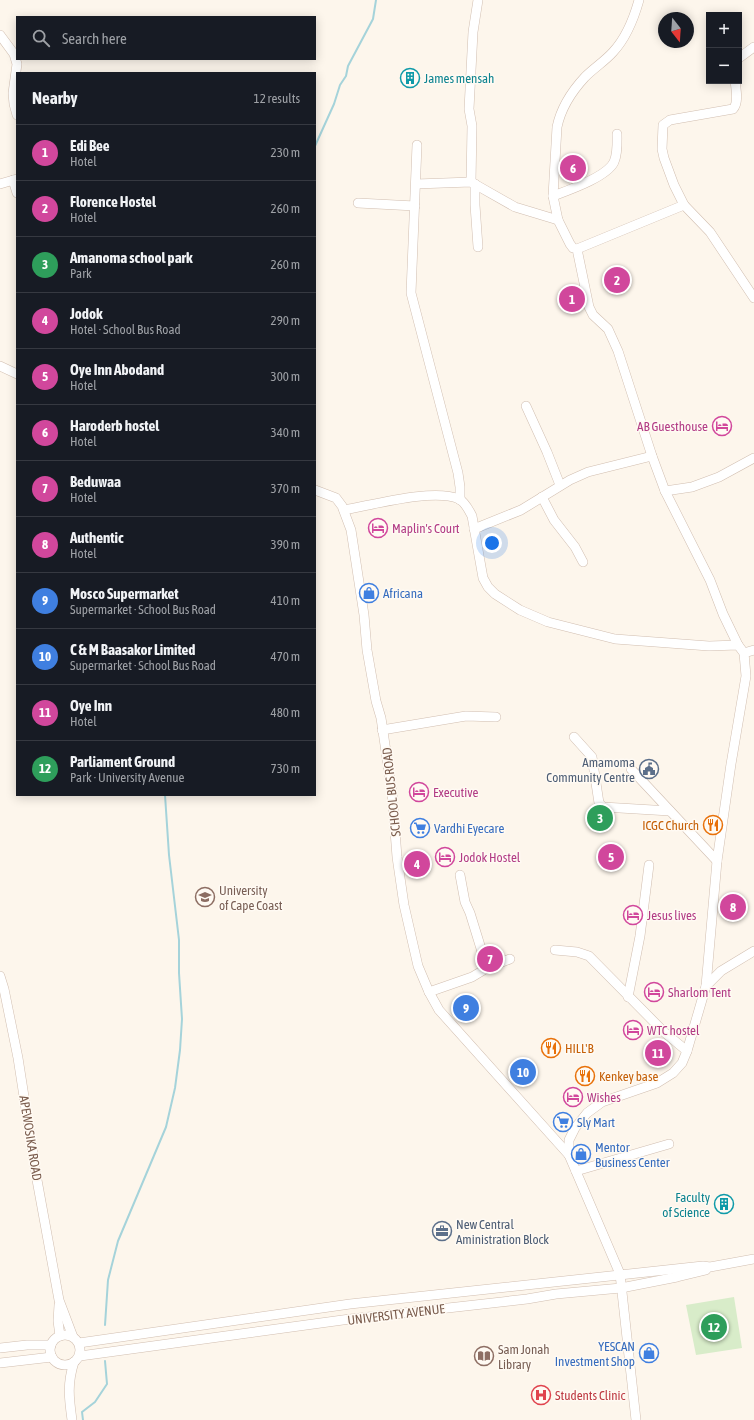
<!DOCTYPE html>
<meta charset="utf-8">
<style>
body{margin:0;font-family:"Asap Condensed",sans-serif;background:#20242c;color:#f1f3f6}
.controls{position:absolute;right:12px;top:12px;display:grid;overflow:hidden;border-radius:0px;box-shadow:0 2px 10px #0003}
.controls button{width:36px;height:36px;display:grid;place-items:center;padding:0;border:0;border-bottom:1px solid #363941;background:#171b24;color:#f1f3f6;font:20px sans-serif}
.compass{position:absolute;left:658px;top:12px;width:36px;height:36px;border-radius:50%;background:#171b24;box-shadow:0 2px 10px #0003;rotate:163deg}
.you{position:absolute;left:492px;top:543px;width:14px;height:14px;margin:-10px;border:3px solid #fff;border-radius:50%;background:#1a73e8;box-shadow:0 0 0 6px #1a73e833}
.badge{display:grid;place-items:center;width:26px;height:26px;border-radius:50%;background:#2563eb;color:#fff;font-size:13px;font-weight:700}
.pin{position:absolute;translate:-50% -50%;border:2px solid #fff;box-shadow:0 1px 4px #0006}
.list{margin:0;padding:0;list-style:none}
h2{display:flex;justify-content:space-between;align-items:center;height:52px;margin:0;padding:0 16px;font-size:17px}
h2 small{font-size:13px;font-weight:400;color:#9ea1a6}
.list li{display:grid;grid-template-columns:26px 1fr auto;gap:12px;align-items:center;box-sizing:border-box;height:56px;padding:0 16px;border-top:1px solid #363941}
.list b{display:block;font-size:15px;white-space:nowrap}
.list p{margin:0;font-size:13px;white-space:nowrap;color:#9ea1a6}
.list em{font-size:13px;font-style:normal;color:#9ea1a6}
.icon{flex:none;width:22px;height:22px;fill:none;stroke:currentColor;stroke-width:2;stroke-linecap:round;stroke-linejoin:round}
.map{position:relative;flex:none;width:754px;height:1420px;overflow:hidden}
.search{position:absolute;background:#171b24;box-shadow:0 2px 10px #0003;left:16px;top:16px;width:300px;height:44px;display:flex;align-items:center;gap:10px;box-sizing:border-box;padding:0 14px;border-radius:0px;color:#9ea1a6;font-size:15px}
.panel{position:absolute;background:#171b24;box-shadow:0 2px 10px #0003;left:16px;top:72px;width:300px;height:724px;border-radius:0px}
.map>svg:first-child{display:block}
.green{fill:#d8ecc9}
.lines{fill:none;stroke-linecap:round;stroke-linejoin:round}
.stream{stroke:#a5d3da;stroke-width:2}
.minor-casing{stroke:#d1beb0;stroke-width:10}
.minor{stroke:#fff;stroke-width:9}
.labels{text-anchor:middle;stroke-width:3;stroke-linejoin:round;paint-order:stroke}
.culture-label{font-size:13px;fill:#0d838f;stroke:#fffaf3;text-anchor:start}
.hotel-label{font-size:13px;fill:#b23c85;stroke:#fffaf3;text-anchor:start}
.shop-label{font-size:13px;fill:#366cbe;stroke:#fffaf3;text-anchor:start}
.service-label{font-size:13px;fill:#4e5e75;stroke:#fffaf3;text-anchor:end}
.street-label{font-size:13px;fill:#7a5c4d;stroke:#fffaf3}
.food-label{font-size:13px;fill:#c56008;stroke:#fffaf3;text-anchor:start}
.education-label{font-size:13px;fill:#785e54;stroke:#fffaf3;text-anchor:start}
.health-label{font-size:13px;fill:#be3a42;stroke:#fffaf3;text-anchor:start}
</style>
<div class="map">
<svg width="754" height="1420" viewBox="0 0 754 1420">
<rect width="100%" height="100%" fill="#fdf6ec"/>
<!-- green -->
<path class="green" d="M 734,1297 L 742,1348 L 696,1355 L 686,1305 Z"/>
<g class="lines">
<!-- stream -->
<g class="stream">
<path d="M 315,146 L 334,104 L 340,85 L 346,76 L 348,66 L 373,19 L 376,0"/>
<path d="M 105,1325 L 108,1280 L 118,1241 L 166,1127 L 175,1088 L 180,1050 L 182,1019 L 179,973 L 179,940 L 169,855 L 165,795"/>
<path d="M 83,1420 L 82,1412 L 95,1402 L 107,1384 L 105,1361"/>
</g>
<defs>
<g id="minor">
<path d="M 639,0 C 634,18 626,38 613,52 C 605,61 594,68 585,77 C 572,91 561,108 557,127 L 553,196 L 558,220 L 570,244 L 573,248 L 577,249 L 589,307 L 593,315 L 608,329 L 618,351 L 652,456 L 665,491 L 692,487 L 719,477 L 754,458"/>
<path d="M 0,35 L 14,54 L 17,64 L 13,93 L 14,104 L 17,115"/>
<path d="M 739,58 L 754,47"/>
<path d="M 735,81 C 736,89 739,103 733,109 L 670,120 L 663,125 L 662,149 L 664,158 L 674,185 L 684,205 L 710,232 L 754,298"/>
<path d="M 417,145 L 411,293 L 458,473 L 460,487 L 460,500"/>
<path d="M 13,180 L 17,193"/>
<path d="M 471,182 L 472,126 L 469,109 L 473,32 L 478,0"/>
<path d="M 0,184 L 17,179"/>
<path d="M 416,184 L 471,182 L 515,207 L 558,220"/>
<path d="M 475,184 L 475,205 L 478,247"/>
<path d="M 553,196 C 569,190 607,177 614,162 C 618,153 617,143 617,134"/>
<path d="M 358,203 L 415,206"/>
<path d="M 577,249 L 684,205"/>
<path d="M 0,366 L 17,374"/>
<path d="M 526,406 L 547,452 L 560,485"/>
<path d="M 315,490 L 336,498 L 342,506 L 351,530 L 364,615 L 367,650 L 376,701 L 381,718 L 392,792 L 397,857 L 404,905 L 418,966 L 429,992 L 439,1010 L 569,1155"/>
<path d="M 665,491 L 710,580 L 723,614 L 738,645"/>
<path d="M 542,497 L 554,520 L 575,547 L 583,562"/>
<path d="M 344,510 C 373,505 433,488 459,499 C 465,502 469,510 472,516 L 483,578 L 488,587 L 495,594 L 520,610 L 548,622 L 615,639 L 709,646 L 738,645 L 744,653 L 746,676 L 731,764 L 717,861 L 706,986"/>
<path d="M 474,529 L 521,510 L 570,480 L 588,472 L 652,456"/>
<path d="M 744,653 L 754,650"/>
<path d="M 382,730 L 466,716 L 496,717"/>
<path d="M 574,737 L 592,757 L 599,803 L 603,807 L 670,811"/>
<path d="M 631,769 L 717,861"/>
<path d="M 460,875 L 465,902 L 470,913 L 487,968"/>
<path d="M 555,950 L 577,952 L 589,956 L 664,1032 L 687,1051"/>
<path d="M 0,976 L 4,989 L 18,1058 L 37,1180 L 59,1300 L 73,1337"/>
<path d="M 429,992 L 472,977 L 487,968 L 510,959"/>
<path d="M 628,997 L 640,936 L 649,865"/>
<path d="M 576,1171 L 669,1144"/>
<path d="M 59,1305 L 58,1321 L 60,1336"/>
<circle cx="65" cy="1350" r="15"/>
<path d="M 79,1343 L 350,1304 L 703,1266 L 710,1267 L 754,1259"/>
<path d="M 0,1348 L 27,1345 L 51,1345"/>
<path d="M 80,1356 L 350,1319 L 527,1299 L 556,1294 L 621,1288 L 677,1277 L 706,1270"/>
<path d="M 0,1363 L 52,1357"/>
<path d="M 72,1420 C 69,1398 67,1384 74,1362"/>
<path d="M 636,1420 L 620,1274 L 569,1155 L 569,1140 L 575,1128 L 587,1113 L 602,1102 L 657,1083 L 673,1073 L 682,1063 L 687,1051 L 706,986 L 721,971 L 754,951"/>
</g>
</defs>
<!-- minor casing -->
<use href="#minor" class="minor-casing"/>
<!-- minor -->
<use href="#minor" class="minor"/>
</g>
<!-- icons -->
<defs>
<symbol id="building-ring" viewBox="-11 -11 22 22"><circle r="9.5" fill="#fffaf3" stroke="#0f9aa8" stroke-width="1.5"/><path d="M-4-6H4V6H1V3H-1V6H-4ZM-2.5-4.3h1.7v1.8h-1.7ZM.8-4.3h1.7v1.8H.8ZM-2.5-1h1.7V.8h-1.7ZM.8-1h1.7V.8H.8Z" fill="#0f9aa8"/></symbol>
<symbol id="hotel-ring" viewBox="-11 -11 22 22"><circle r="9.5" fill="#fffaf3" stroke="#d1479c" stroke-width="1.5"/><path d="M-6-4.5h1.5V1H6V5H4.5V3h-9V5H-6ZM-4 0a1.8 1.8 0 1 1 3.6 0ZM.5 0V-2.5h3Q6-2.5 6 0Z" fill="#d1479c"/></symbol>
<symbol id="shop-ring" viewBox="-11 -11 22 22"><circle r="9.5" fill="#fffaf3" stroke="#3f7fe0" stroke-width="1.5"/><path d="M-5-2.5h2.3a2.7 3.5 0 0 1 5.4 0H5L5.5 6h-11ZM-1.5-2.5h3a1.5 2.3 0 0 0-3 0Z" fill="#3f7fe0"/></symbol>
<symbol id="civic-ring" viewBox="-11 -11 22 22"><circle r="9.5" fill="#fffaf3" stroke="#5c6f8a" stroke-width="1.5"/><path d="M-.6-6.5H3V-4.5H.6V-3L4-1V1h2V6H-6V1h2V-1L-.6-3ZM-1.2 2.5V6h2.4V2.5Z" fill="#5c6f8a"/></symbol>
<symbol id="restaurant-ring" viewBox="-11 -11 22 22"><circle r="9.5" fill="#fffaf3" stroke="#e8710a" stroke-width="1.5"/><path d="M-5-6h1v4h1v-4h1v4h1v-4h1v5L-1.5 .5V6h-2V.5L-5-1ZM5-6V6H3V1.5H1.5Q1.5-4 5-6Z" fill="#e8710a"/></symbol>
<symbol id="supermarket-ring" viewBox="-11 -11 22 22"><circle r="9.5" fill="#fffaf3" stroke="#3f7fe0" stroke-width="1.5"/><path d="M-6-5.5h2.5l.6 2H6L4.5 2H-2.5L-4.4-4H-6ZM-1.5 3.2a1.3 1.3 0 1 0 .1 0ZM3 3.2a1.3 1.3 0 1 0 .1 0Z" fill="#3f7fe0"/></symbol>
<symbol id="university-ring" viewBox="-11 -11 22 22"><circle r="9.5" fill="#fffaf3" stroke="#8d6e63" stroke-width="1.5"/><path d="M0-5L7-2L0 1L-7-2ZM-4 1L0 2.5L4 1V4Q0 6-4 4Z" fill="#8d6e63"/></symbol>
<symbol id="office-ring" viewBox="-11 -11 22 22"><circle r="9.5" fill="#fffaf3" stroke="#5c6f8a" stroke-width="1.5"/><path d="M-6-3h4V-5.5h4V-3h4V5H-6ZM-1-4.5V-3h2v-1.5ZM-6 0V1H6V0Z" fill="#5c6f8a"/></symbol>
<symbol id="library-ring" viewBox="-11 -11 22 22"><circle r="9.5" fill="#fffaf3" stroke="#8d6e63" stroke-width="1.5"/><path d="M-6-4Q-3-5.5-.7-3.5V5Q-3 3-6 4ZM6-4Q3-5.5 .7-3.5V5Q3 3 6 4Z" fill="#8d6e63"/></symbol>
<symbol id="hospital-ring" viewBox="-11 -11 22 22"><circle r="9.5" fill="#fffaf3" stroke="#e0444e" stroke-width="1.5"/><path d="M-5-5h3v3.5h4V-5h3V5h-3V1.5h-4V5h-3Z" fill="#e0444e"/></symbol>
</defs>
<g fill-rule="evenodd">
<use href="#building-ring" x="399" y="67" width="22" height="22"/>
<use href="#hotel-ring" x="711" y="415" width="22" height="22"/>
<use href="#hotel-ring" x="367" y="517" width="22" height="22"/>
<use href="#shop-ring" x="358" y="582" width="22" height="22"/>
<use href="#civic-ring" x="638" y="758" width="22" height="22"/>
<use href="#hotel-ring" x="408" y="781" width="22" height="22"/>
<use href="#restaurant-ring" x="702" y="814" width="22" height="22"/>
<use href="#supermarket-ring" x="409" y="817" width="22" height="22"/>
<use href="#hotel-ring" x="434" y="846" width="22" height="22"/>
<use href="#university-ring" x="194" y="886" width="22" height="22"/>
<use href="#hotel-ring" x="622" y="904" width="22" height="22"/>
<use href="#hotel-ring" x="643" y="981" width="22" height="22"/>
<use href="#hotel-ring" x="622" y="1019" width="22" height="22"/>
<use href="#restaurant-ring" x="540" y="1037" width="22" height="22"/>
<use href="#restaurant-ring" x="574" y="1065" width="22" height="22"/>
<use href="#hotel-ring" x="562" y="1086" width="22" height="22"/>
<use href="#supermarket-ring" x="552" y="1111" width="22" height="22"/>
<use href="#shop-ring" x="570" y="1143" width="22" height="22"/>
<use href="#building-ring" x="713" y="1193" width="22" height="22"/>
<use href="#office-ring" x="431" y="1220" width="22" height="22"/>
<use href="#shop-ring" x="638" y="1342" width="22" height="22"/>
<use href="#library-ring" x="473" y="1345" width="22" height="22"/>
<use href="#hospital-ring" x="530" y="1384" width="22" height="22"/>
</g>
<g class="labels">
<!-- culture labels -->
<g class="culture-label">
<text x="424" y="83">James mensah</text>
<text x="710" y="1202" text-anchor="end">Faculty<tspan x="710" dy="15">of Science</tspan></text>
</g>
<!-- hotel labels -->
<g class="hotel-label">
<text x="708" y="431" text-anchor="end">AB Guesthouse</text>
<text x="392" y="533">Maplin's Court</text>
<text x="433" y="797">Executive</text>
<text x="459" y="862">Jodok Hostel</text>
<text x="647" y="920">Jesus lives</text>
<text x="668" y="997">Sharlom Tent</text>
<text x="647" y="1035">WTC hostel</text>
<text x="587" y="1102">Wishes</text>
</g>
<!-- shop labels -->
<g class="shop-label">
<text x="383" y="598">Africana</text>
<text x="434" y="833">Vardhi Eyecare</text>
<text x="577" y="1127">Sly Mart</text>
<text x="595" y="1152">Mentor<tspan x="595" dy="15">Business Center</tspan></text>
<text x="635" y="1351" text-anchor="end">YESCAN<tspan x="635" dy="15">Investment Shop</tspan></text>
</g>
<!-- service labels -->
<g class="service-label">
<text x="635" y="767">Amamoma<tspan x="635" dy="15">Community Centre</tspan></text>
<text x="456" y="1229" text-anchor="start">New Central<tspan x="456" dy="15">Aministration Block</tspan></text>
</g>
<!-- street labels -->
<g class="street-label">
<text transform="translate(391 792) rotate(-96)" y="5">SCHOOL BUS ROAD</text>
<text transform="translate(31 1138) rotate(81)" y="5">APEWOSIKA ROAD</text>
<text transform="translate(396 1314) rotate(-7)" y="5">UNIVERSITY AVENUE</text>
</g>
<!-- food labels -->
<g class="food-label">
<text x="699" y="830" text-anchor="end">ICGC Church</text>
<text x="565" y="1053">HILL'B</text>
<text x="599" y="1081">Kenkey base</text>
</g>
<!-- education labels -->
<g class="education-label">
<text x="219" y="895">University<tspan x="219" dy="15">of Cape Coast</tspan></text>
<text x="498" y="1354">Sam Jonah<tspan x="498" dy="15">Library</tspan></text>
</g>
<!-- health labels -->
<g class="health-label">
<text x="555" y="1400">Students Clinic</text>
</g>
</g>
</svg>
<div class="controls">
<button>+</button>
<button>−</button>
</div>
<svg class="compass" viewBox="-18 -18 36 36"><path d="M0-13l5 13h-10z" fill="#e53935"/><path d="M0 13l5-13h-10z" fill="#9ea1a6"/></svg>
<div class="you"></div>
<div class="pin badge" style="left:572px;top:299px;background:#d1479c">1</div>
<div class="pin badge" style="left:617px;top:280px;background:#d1479c">2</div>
<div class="pin badge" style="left:600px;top:818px;background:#2e9e5b">3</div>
<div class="pin badge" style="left:417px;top:864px;background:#d1479c">4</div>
<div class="pin badge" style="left:611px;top:857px;background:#d1479c">5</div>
<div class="pin badge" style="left:573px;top:168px;background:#d1479c">6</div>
<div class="pin badge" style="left:490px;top:959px;background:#d1479c">7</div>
<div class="pin badge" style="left:733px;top:907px;background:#d1479c">8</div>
<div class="pin badge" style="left:466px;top:1008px;background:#3f7fe0">9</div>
<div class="pin badge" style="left:523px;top:1072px;background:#3f7fe0">10</div>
<div class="pin badge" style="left:658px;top:1053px;background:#d1479c">11</div>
<div class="pin badge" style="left:714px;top:1327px;background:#2e9e5b">12</div>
<div class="search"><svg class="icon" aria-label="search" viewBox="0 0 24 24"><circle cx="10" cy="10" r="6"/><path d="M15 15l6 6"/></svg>Search here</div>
<section class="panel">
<h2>Nearby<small>12 results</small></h2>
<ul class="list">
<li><span class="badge" style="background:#d1479c">1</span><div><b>Edi Bee</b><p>Hotel</p></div><em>230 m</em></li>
<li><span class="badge" style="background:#d1479c">2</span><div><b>Florence Hostel</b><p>Hotel</p></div><em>260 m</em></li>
<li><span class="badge" style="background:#2e9e5b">3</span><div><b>Amanoma school park</b><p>Park</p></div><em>260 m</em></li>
<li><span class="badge" style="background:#d1479c">4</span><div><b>Jodok</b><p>Hotel · School Bus Road</p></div><em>290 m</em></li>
<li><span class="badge" style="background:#d1479c">5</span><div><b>Oye Inn Abodand</b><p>Hotel</p></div><em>300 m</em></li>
<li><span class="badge" style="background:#d1479c">6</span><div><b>Haroderb hostel</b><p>Hotel</p></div><em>340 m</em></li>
<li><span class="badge" style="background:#d1479c">7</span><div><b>Beduwaa</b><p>Hotel</p></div><em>370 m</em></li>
<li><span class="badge" style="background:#d1479c">8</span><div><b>Authentic</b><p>Hotel</p></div><em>390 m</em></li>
<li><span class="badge" style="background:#3f7fe0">9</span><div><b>Mosco Supermarket</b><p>Supermarket · School Bus Road</p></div><em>410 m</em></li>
<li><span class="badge" style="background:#3f7fe0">10</span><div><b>C &amp; M Baasakor Limited</b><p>Supermarket · School Bus Road</p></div><em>470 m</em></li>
<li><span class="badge" style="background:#d1479c">11</span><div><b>Oye Inn</b><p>Hotel</p></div><em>480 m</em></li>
<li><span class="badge" style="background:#2e9e5b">12</span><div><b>Parliament Ground</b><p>Park · University Avenue</p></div><em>730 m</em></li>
</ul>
</section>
</div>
